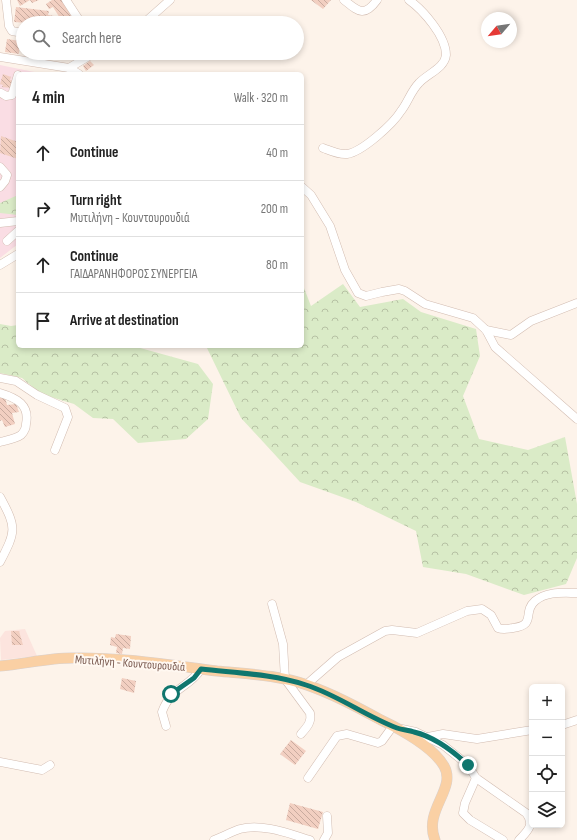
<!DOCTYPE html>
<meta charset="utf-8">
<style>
body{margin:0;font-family:"Sofia Sans Condensed",sans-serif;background:#f6f6f6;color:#222}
.controls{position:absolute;right:12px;bottom:12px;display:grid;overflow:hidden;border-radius:6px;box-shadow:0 2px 6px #0003}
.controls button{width:36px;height:36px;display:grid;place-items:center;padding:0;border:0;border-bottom:1px solid #e0e0e0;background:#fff;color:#222;font:20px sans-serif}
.compass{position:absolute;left:481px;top:12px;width:36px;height:36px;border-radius:50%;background:#fff;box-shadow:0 2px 6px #0003;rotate:241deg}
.stop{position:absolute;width:12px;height:12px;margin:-9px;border:3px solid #0f766e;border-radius:50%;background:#fff}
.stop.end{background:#0f766e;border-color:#fff;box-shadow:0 1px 4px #0008}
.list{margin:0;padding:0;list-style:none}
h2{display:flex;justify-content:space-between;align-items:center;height:52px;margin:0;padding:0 16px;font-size:17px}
h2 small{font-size:13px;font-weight:400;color:#767676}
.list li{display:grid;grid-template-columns:26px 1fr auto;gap:12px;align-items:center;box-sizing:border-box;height:56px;padding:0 16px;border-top:1px solid #e0e0e0}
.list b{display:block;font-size:15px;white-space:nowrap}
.list p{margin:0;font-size:13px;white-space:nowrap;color:#767676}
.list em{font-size:13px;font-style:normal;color:#767676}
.icon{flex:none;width:22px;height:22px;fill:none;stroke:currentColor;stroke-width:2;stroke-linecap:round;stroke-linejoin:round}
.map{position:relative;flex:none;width:577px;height:840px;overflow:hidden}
.search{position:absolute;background:#fff;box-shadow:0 2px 6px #0003;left:16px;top:16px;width:288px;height:44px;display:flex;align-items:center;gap:10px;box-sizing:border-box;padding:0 14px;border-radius:22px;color:#767676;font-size:15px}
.panel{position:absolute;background:#fff;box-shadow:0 2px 6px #0003;left:16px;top:72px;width:288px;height:276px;border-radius:6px}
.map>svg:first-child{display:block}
.commercial{fill:#fce4de}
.medical{fill:#fadde4}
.forest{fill:url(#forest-crowns)}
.building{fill:url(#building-back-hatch)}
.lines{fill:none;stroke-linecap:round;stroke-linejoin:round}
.minor-casing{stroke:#d2bcb1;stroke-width:9}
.major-casing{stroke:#d9d0cd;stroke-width:11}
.minor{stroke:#fff;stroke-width:8}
.major{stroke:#fad0a4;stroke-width:10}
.route{stroke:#0f766e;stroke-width:5}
.labels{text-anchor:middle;stroke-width:4;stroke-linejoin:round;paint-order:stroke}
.street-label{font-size:12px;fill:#78574d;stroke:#fff8f1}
</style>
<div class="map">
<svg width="577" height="840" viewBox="0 0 577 840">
<defs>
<pattern id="forest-crowns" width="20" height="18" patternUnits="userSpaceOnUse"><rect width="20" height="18" fill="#daebc7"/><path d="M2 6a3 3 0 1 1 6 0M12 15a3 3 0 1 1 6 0" fill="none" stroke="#b6c1a4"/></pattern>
<pattern id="building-back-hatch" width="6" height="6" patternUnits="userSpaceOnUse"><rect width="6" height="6" fill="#f2cfc1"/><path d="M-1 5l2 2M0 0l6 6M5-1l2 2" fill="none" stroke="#c9ab9f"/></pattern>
</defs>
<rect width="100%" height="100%" fill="#fdf3ea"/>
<!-- commercial -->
<path class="commercial" d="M 25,629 L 37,656 L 1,660 L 0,638 L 5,631 Z"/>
<!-- medical -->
<path class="medical" d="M 0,65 L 44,74 L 18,74 L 18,244 L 0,258 Z"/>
<!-- forest -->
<g class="forest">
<path d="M 18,195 L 18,215 L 0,213 L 0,203 Z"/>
<path d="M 302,283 L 311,306 L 343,284 L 360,307 L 403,299 L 421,312 L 476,329 L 480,356 L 463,396 L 479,439 L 528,450 L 565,437 L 577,504 L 577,558 L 566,584 L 524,595 L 466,574 L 423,567 L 416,531 L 356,502 L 300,482 L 241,418 L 206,346 L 302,346 Z"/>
<path d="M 0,324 L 11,326 L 18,325 L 18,346 L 133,346 L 198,364 L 213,384 L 208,419 L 186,439 L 138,443 L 113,419 L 93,418 L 74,404 L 41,394 L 22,378 L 0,373 Z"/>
</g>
<!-- building -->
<g class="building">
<path d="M 17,0 L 39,0 L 32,3 L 30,0 L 20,6 Z"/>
<path d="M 52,0 L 63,0 L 74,18 L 63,23 L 53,7 L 49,9 L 46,4 Z"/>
<path d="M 311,0 L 331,0 L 323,9 Z"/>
<path d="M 16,7 L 49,11 L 48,15 L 54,16 L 53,23 L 41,23 L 28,20 L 28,23 L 14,22 Z"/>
<path d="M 7,39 L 20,41 L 19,54 L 5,52 Z"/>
<path d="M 49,53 L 59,53 L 56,54 L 56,59 L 49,58 Z"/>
<path d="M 90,61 L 94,65 L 86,71 L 83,66 Z"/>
<path d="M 3,74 L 11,77 L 10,80 L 14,81 L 12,88 L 2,87 L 3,85 L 0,84 Z"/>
<path d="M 1,136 L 18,142 L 18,159 L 0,153 Z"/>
<path d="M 5,397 L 7,405 L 16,404 L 19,412 L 12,413 L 15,424 L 5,427 L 2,420 L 0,421 L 0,398 Z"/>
<path d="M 11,631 L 19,631 L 23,645 L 12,645 Z"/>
<path d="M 116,634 L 131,636 L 130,649 L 123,648 L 122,654 L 116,653 L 117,647 L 110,645 L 111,637 L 115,638 Z"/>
<path d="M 122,678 L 136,681 L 134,693 L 120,689 Z"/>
<path d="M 291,740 L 306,751 L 295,765 L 280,754 Z"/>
<path d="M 290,803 L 323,812 L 318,829 L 286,820 Z"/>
</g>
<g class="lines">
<defs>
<g id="minor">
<path d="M 6,0 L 9,26 L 12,31 L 23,33"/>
<path d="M 66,0 L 81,23"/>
<path d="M 344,0 C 358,11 364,18 377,0"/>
<path d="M 144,23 L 170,0"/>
<path d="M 0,57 L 69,68 L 79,74"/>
<path d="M 69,68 L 94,53"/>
<path d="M 1,93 L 6,96 L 12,95 L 18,75"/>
<path d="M 323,148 C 331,151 339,155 347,154 C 362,152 393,124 401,111 C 408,102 411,91 419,83 C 427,74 445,68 446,55 C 446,36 423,10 409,0"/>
<path d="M 0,167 L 7,175 L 5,181 L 0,187"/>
<path d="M 302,187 L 311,195 L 330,226 L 345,270 L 358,293 L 366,296 L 382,292 L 399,289 L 405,291 L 425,304 L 473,318 L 486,330 L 495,347 L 577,419"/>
<path d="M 0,223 L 18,221"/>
<path d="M 7,241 L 18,231"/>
<path d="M 0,265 L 18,254"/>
<path d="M 486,330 L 511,335 L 531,321 L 577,303"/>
<path d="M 0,378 L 16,381 L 37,395 L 65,408 L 68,417 L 55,450"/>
<path d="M 0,393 C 17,398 30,405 26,424 C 26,428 24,432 21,435 C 15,439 7,440 0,442"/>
<path d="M 0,497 C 17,528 16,531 0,562"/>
<path d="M 272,604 L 283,644 L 285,679 L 310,713 C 312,722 307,727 301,734"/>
<path d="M 306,685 L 338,657 L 385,631 L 392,630 L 417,633 L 467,611 L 482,609 L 491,615 L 498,628 C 503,630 507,629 513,628 C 537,625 522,612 535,601 C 547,591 563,593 577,593"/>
<path d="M 562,725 L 577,720"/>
<path d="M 166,726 L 162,712 C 171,687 189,688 201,669"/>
<path d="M 402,729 L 416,732 L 443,745 L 468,765 L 476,778 L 526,813 C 535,824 528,831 519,840"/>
<path d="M 428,737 L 443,734 L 477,739 L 532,730"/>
<path d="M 0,762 L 42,770 L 50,765"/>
<path d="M 308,778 L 337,736 L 347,734 L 378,743 L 382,741 L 393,726"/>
<path d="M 476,778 L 465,803 L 463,813 L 470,820 L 503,840"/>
<path d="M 214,840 C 222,837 231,832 240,829 C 262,823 290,834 310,840"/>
<path d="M 324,840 L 328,833 L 327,816"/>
</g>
<path id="major" d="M 0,666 C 24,664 48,658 72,658 C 120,657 169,665 217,671 C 247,674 279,675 307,685 C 333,694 357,707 381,720 C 400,729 433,747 444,766 C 457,789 423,810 435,840"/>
</defs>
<!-- minor casing -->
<use href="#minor" class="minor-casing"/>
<!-- major casing -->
<use href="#major" class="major-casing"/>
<!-- minor -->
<use href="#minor" class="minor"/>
<!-- major -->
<use href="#major" class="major"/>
</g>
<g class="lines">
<!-- route -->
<path class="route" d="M 171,694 L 194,678 L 201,669 C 236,673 273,674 306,685 C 338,695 365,716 397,728 C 402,730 409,730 414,732 C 435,737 453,751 468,765"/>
</g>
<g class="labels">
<!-- street labels -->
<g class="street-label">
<text transform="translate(130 663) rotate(4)" y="4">Μυτιλήνη - Κουντουρουδιά</text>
</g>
</g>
</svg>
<div class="controls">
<button>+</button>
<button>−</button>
<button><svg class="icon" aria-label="locate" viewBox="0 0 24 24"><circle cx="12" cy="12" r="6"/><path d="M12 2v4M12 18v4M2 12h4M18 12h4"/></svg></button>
<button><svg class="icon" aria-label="layers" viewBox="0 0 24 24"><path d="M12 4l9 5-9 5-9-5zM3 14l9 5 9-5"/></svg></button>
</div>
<svg class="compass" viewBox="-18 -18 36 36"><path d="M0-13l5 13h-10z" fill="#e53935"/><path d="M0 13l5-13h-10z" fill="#767676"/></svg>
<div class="stop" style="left:171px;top:694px"></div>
<div class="stop end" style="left:468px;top:765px"></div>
<div class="search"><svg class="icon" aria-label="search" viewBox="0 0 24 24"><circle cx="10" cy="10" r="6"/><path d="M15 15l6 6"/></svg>Search here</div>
<section class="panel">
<h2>4 min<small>Walk · 320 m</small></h2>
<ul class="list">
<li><svg class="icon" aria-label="ahead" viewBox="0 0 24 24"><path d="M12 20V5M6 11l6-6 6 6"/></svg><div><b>Continue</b></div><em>40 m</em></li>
<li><svg class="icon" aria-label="right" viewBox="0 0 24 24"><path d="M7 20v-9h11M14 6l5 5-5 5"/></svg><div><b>Turn right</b><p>Μυτιλήνη - Κουντουρουδιά</p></div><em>200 m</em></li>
<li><svg class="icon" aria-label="ahead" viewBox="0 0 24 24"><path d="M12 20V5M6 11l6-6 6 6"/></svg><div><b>Continue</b><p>ΓΑΙΔΑΡΑΝΗΦΟΡΟΣ ΣΥΝΕΡΓΕΙΑ</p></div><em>80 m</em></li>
<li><svg class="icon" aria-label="arrive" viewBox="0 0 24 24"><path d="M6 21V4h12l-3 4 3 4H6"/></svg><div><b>Arrive at destination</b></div></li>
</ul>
</section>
</div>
